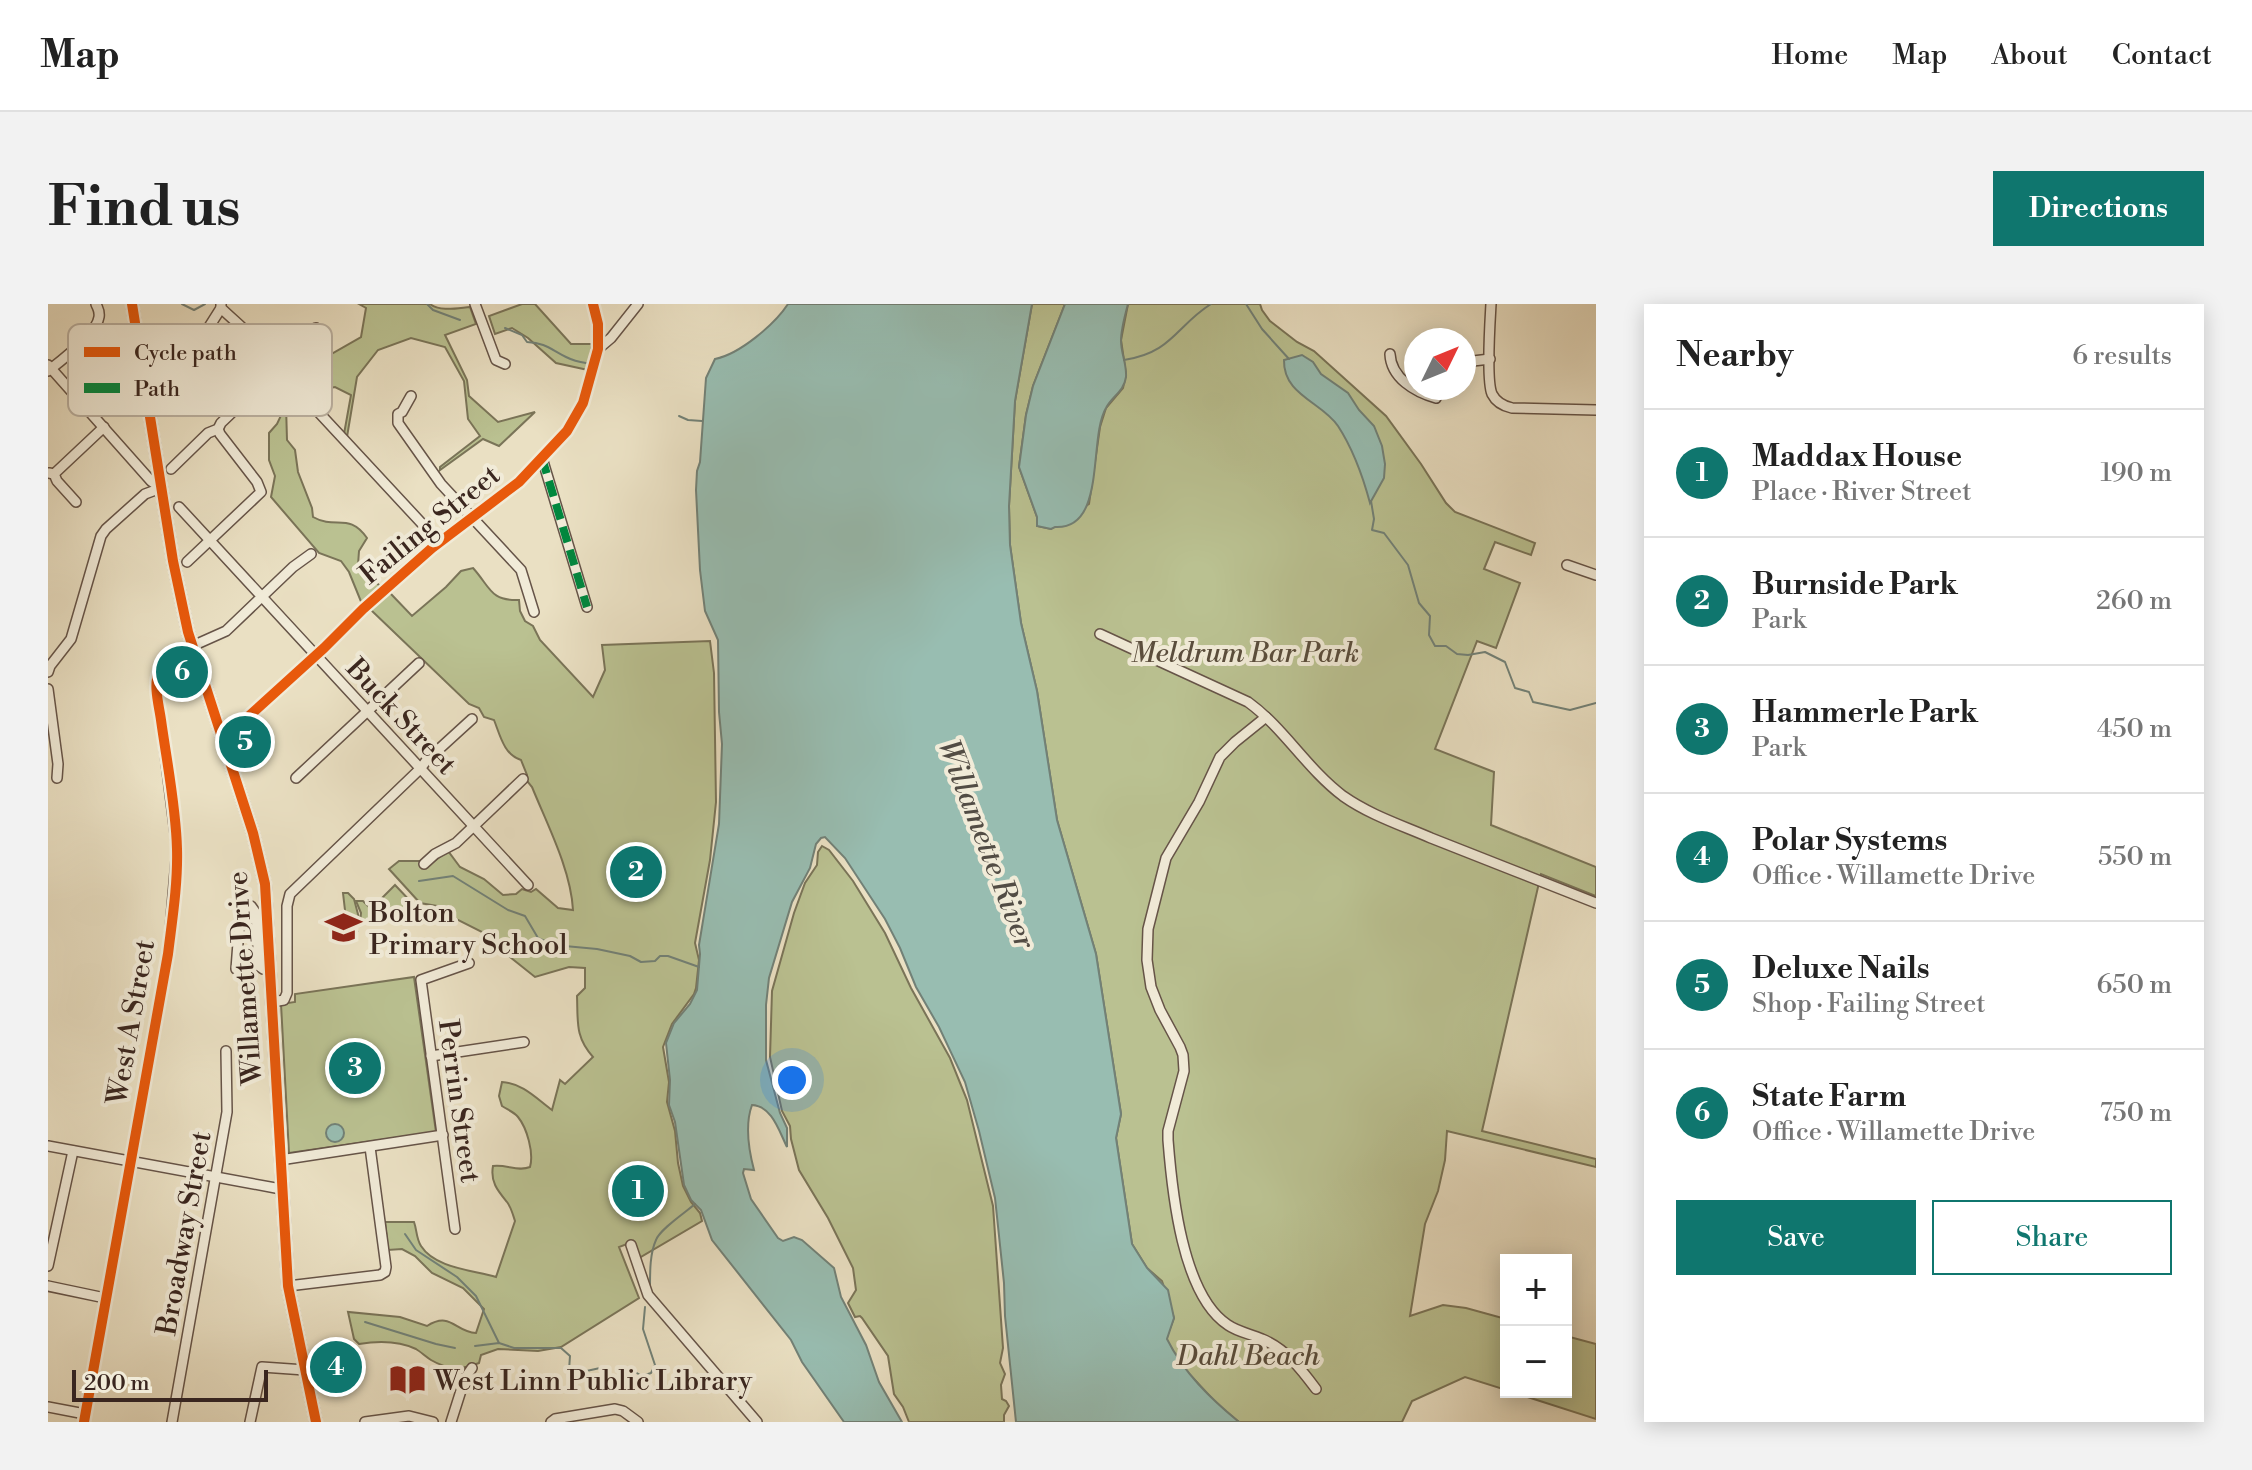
<!DOCTYPE html>
<meta charset="utf-8">
<style>
body{margin:0;font-family:"Libre Bodoni",serif;background:#f2f2f2;color:#222}
.controls{position:absolute;right:24px;bottom:24px;display:grid;overflow:hidden;border-radius:0px;box-shadow:0 4px 20px #0003}
.controls button{width:72px;height:72px;display:grid;place-items:center;padding:0;border:0;border-bottom:2px solid #e0e0e0;background:#fff;color:#222;font:40px sans-serif}
.compass{position:absolute;left:1356px;top:24px;width:72px;height:72px;border-radius:50%;background:#fff;box-shadow:0 4px 20px #0003;rotate:47deg}
.scale{position:absolute;left:24px;bottom:20px;width:196px;box-sizing:border-box;padding-left:8px;border:4px solid #3a261f;border-top:0;font-size:22px;line-height:28px;white-space:nowrap;color:#3a261f;-webkit-text-stroke:6px #f1ebd8;paint-order:stroke}
.you{position:absolute;left:744px;top:776px;width:28px;height:28px;margin:-20px;border:6px solid #fff;border-radius:50%;background:#1a73e8;box-shadow:0 0 0 12px #1a73e833}
.badge{display:grid;place-items:center;width:52px;height:52px;border-radius:50%;background:#0f766e;color:#fff;font-size:26px;font-weight:700}
.pin{position:absolute;translate:-50% -50%;border:4px solid #fff;box-shadow:0 2px 8px #0006}
.list{margin:0;padding:0;list-style:none}
h2{display:flex;justify-content:space-between;align-items:center;height:104px;margin:0;padding:0 32px;font-size:34px}
h2 small{font-size:26px;font-weight:400;color:#767676}
.list li{display:grid;grid-template-columns:52px 1fr auto;gap:24px;align-items:center;box-sizing:border-box;height:128px;padding:0 32px;border-top:2px solid #e0e0e0}
.list b{display:block;font-size:30px;white-space:nowrap}
.list p{margin:0;font-size:26px;white-space:nowrap;color:#767676}
.list em{font-size:26px;font-style:normal;color:#767676}
.actions{display:flex;gap:16px;padding:24px 32px}
.actions a{flex:1;padding:18px 0;border:2px solid #0f766e;border-radius:0px;text-align:center;font-size:28px;color:#0f766e}
.actions .main{background:#0f766e;color:#fff}
.map{position:relative;flex:none;width:1548px;height:1118px;overflow:hidden;border-radius:0px}
header{display:flex;align-items:center;gap:48px;box-sizing:border-box;height:112px;padding:0 40px;background:#fff;border-bottom:2px solid #e0e0e0}
header strong{font-size:38px}
nav{display:flex;gap:44px;margin-inline-start:auto;font-size:28px}
.intro{display:flex;align-items:center;justify-content:space-between;box-sizing:border-box;height:192px;padding:0 48px}
h1{margin:0;font-size:56px}
.button{padding:20px 36px;border-radius:0px;background:#0f766e;color:#fff;font-size:28px;font-weight:700}
main{display:flex;gap:48px;padding:0 48px}
aside{flex:1;background:#fff;border-radius:0px;box-shadow:0 4px 20px #0003}
.map>svg:first-child{display:block}
.green{fill:#bac191;stroke:#7a7458;stroke-width:2}
.water{fill:#98bdb1;stroke:#728177;stroke-width:2}
.lines{fill:none;stroke-linecap:round;stroke-linejoin:round}
.stream{stroke:#728177;stroke-width:2}
.minor-casing{stroke:#665448;stroke-width:12}
.major-casing{stroke:#3a261f;stroke-width:14}
.minor{stroke:#f1ebd8;stroke-width:9}
.major{stroke:#e5c082;stroke-width:11}
.quiet{stroke:#00873e;stroke-width:8;stroke-dasharray:16 8;stroke-linecap:butt}
.cycleway-casing{stroke:#f1ebd8;stroke-width:15}
.cycleway{stroke:#e8590c;stroke-width:10}
.labels{text-anchor:middle;stroke-width:8;stroke-linejoin:round;paint-order:stroke}
.street-label{font-size:28px;fill:#3a261f;stroke:#f1ebd8}
.park-label{font-size:28px;font-style:italic;fill:#5a4d3c;stroke:#f1ebd8}
.poi-label{font-size:28px;fill:#3a261f;stroke:#f1ebd8;text-anchor:start}
.water-label{font-size:30px;font-style:italic;fill:#524c44;stroke:#f1ebd8}
.key{fill:#f1ebd8;stroke:#bab0a0;stroke-width:2}
.key-label{font-size:22px;fill:#3a261f}
</style>
<header>
<strong>Map</strong>
<nav><a>Home</a><a>Map</a><a>About</a><a>Contact</a></nav>
</header>
<div class="intro"><h1>Find us</h1><a class="button">Directions</a></div>
<main>
<div class="map">
<svg width="1548" height="1118" viewBox="0 0 1548 1118">
<rect width="100%" height="100%" fill="#eae0c3"/>
<filter id="stains"><feTurbulence type="fractalNoise" baseFrequency=".0025" numOctaves="4"/><feColorMatrix values="0 0 0 0 .2 0 0 0 0 .09 0 0 0 0 .02 0 0 0 .5 -.17"/></filter>
<radialGradient id="worn" r=".72"><stop offset=".6" stop-color="#630" stop-opacity="0"/><stop offset="1" stop-color="#630" stop-opacity=".3"/></radialGradient>
<!-- green -->
<g class="green">
<path d="M 311,0 L 382,0 C 392,8 410,4 422,3 L 428,20 L 397,31 L 419,76 L 421,92 L 450,118 L 487,108 L 451,142 L 435,135 L 392,166 L 392,163 L 432,132 L 420,115 L 416,77 L 397,43 L 363,34 L 330,46 L 309,73 L 299,133 L 296,130 L 303,91 L 287,83 L 267,87 L 259,94 L 249,94 L 238,101 L 239,136 L 247,146 L 250,168 L 264,204 L 265,213 C 288,226 301,208 319,234 L 311,247 L 310,261 L 333,283 L 314,300 L 301,268 L 293,257 L 271,249 L 223,193 L 227,172 L 221,156 L 221,129 L 229,120 L 238,101 L 240,84 L 272,53 L 285,49 L 313,33 L 318,4 Z"/>
<path d="M 474,0 L 487,0 L 523,40 L 544,40 L 540,66 L 508,59 L 480,34 L 464,24 L 447,30 L 441,12 Z"/>
<path d="M 984,0 L 1017,0 L 985,82 L 978,111 L 971,163 L 989,213 L 989,222 L 1003,225 L 1041,200 L 1052,123 L 1058,104 L 1075,84 L 1078,70 L 1073,36 L 1080,0 L 1212,0 L 1214,6 L 1222,17 L 1249,38 L 1266,47 L 1338,112 L 1373,160 L 1398,199 L 1407,208 L 1487,239 L 1483,251 L 1447,238 L 1436,265 L 1472,279 L 1448,344 L 1429,337 L 1387,445 L 1446,468 L 1443,521 L 1548,563 L 1548,592 L 1493,570 L 1434,827 L 1548,855 L 1548,863 L 1399,827 L 1397,856 L 1390,887 L 1377,920 L 1362,1012 L 1395,1001 L 1418,1004 L 1458,1015 L 1458,1086 L 1417,1073 L 1364,1097 L 1354,1118 L 1191,1118 L 1169,1100 L 1133,1061 L 1118,1035 L 1126,1014 L 1114,977 L 1099,964 L 1084,940 L 1068,834 L 1073,810 L 1048,650 L 1009,516 L 989,387 L 973,319 L 962,241 L 961,202 L 967,97 Z"/>
<path d="M 425,264 C 443,284 442,297 471,296 L 472,307 L 477,317 L 485,322 L 492,336 L 545,393 L 557,366 L 554,341 L 662,337 L 666,369 L 668,498 L 662,556 L 647,639 L 651,656 L 648,684 L 646,690 L 624,720 L 615,743 L 621,778 L 619,798 L 627,827 L 630,859 L 635,882 L 643,898 L 652,909 L 654,917 L 591,954 L 584,938 L 571,943 L 591,994 L 513,1043 L 490,1047 L 450,1045 L 433,1051 L 431,1059 C 414,1066 400,1066 383,1056 C 378,1053 373,1048 368,1045 C 351,1037 329,1037 311,1040 L 306,1035 L 300,1008 L 352,1013 L 379,1022 C 403,1007 407,1028 428,1029 L 436,1005 L 415,984 L 384,969 L 367,952 L 354,945 L 340,946 L 337,918 L 366,918 C 369,926 368,934 373,942 C 387,964 424,966 448,973 L 467,917 C 465,911 463,903 459,898 C 450,887 442,878 445,862 C 458,860 470,868 482,863 C 486,849 479,824 470,813 C 466,808 460,806 454,802 L 451,792 L 454,778 C 474,779 488,794 504,806 L 512,776 L 517,780 L 545,753 C 527,733 530,718 529,692 L 537,684 L 537,664 L 521,663 L 487,673 L 462,653 L 444,633 L 406,614 L 389,602 L 372,599 L 341,565 L 351,557 L 372,557 L 378,563 L 400,547 L 412,563 L 436,575 L 455,591 L 468,590 L 474,585 L 483,588 L 488,585 L 510,604 L 525,606 C 523,566 499,520 484,483 L 479,477 L 479,471 L 473,456 C 456,451 452,431 446,416 L 436,413 L 431,404 L 421,400 L 323,306 L 342,289 L 364,312 L 398,283 L 413,267 Z"/>
<path d="M 774,542 L 781,546 L 805,577 L 837,629 L 863,684 L 902,754 L 919,796 L 945,902 L 955,1044 L 952,1059 L 957,1070 L 953,1081 L 954,1095 L 958,1097 L 961,1102 L 956,1111 L 956,1118 L 861,1118 L 855,1103 L 846,1090 L 840,1052 L 814,1014 L 812,1012 L 807,1013 L 800,999 L 808,986 L 805,964 L 780,914 L 751,866 L 743,835 L 742,822 L 734,807 L 722,753 L 724,687 L 746,609 L 757,579 L 769,561 L 770,548 Z"/>
<path d="M 347,581 L 366,601 L 349,618 L 330,598 Z"/>
<path d="M 295,589 L 300,589 L 306,595 L 311,614 L 305,623 L 309,627 L 300,632 Z"/>
<path d="M 308,597 L 315,597 L 329,611 L 320,618 L 312,620 L 313,609 Z"/>
<path d="M 366,673 L 388,828 L 241,849 L 233,700 L 247,698 L 247,690 Z"/>
<path d="M 1518,1032 L 1548,1040 L 1548,1115 L 1464,1088 L 1518,1088 Z"/>
</g>
<!-- water -->
<g class="water">
<path d="M 740,0 L 984,0 L 967,97 L 961,202 L 962,241 L 973,319 L 989,387 L 1009,516 L 1048,650 L 1073,810 L 1068,834 L 1084,940 L 1099,964 L 1120,986 L 1126,1014 L 1119,1035 C 1136,1069 1162,1094 1191,1118 L 968,1118 L 957,1012 L 956,979 L 947,894 L 931,827 L 917,778 L 891,723 L 868,683 L 852,644 L 837,615 L 797,554 L 777,533 L 773,534 L 768,540 L 762,564 L 744,598 L 721,674 L 718,701 L 718,756 L 732,809 L 739,824 L 739,843 C 731,827 724,802 704,801 C 697,820 701,847 706,866 L 696,865 L 695,869 L 703,895 L 730,934 L 735,937 L 746,933 L 754,936 L 786,964 L 793,993 L 818,1041 L 831,1078 L 854,1118 L 796,1118 L 754,1058 L 743,1036 L 664,936 L 653,906 L 643,896 L 636,881 L 627,818 L 621,801 L 622,776 L 618,739 L 626,719 L 642,700 L 649,686 L 652,650 L 651,641 L 671,520 L 674,440 L 671,408 L 670,336 L 657,307 L 652,266 L 648,186 L 649,167 L 652,158 L 658,74 L 667,55 C 692,50 727,20 740,0 Z"/>
<path d="M 1017,0 L 1080,0 C 1077,11 1073,25 1073,37 C 1073,49 1079,61 1078,73 C 1076,88 1064,92 1058,104 C 1040,134 1059,226 1007,223 L 1003,225 L 989,222 L 989,213 L 971,163 L 978,111 L 985,82 Z"/>
<path d="M 1254,51 L 1265,58 L 1273,70 L 1300,89 L 1311,106 L 1326,122 L 1334,142 L 1337,160 L 1336,174 L 1322,199 C 1315,173 1305,145 1290,122 C 1274,98 1235,91 1236,56 Z"/>
<circle cx="287" cy="829" r="9"/>
</g>
<g class="lines">
<!-- stream -->
<g class="stream">
<path d="M 134,0 L 146,6 L 157,0"/>
<path d="M 379,0 L 385,6 L 412,16"/>
<path d="M 1198,0 L 1214,25 L 1241,55"/>
<path d="M 457,24 L 474,31 L 479,38 C 498,39 502,45 518,53 C 524,56 531,58 538,59"/>
<path d="M 1076,56 C 1124,49 1128,22 1163,0"/>
<path d="M 631,112 L 640,116 L 654,117"/>
<path d="M 1323,197 L 1326,215 L 1324,226 L 1336,229 L 1360,261 L 1371,299 L 1382,312 L 1381,331 L 1387,342 L 1398,342 L 1409,350 L 1420,351 L 1437,348 L 1457,358 L 1467,384 L 1481,388 L 1485,398 L 1522,406 L 1548,399"/>
<path d="M 371,577 L 405,572 L 460,606 L 477,612 L 490,634 L 506,641 L 549,645 L 582,652 L 593,658 L 607,657 L 612,652 L 620,652 L 651,663"/>
<path d="M 357,930 L 368,946 L 409,973 L 428,992 L 451,1039"/>
<path d="M 602,982 C 602,967 602,949 608,936 C 612,925 638,908 647,900"/>
<path d="M 317,1018 L 388,1040 L 407,1044"/>
<path d="M 427,1042 L 451,1039 L 466,1044 L 513,1044 L 522,1052 L 521,1066 L 525,1070 L 552,1064"/>
<path d="M 587,1068 L 594,1072 L 603,1069 L 607,1061 L 595,1025 L 597,1003"/>
</g>
<defs>
<g id="minor">
<path d="M 427,0 L 448,56 L 457,60"/>
<path d="M 1443,0 C 1442,18 1438,76 1444,90 C 1448,98 1455,102 1464,104 L 1548,106"/>
<path d="M 550,45 L 563,34 L 590,0"/>
<path d="M 217,48 L 268,24"/>
<path d="M 1342,50 C 1343,74 1367,88 1388,94 L 1393,84"/>
<path d="M 0,61 L 103,177 L 113,184"/>
<path d="M 1416,61 L 1425,57 L 1442,55"/>
<path d="M 0,67 C 13,57 49,29 51,13 C 52,7 50,5 48,0"/>
<path d="M 112,72 L 161,23 L 173,4"/>
<path d="M 363,92 L 354,108 L 350,110 L 350,119 L 393,180 L 473,266 L 486,308"/>
<path d="M 262,99 L 391,238"/>
<path d="M 494,154 L 539,303"/>
<path d="M 123,165 L 160,129 L 170,125 L 173,119 L 219,75 L 226,65 C 222,45 188,19 173,4 L 173,0"/>
<path d="M 1,169 L 6,170 L 9,177 L 28,198"/>
<path d="M 6,170 L 56,123"/>
<path d="M 131,203 L 480,581"/>
<path d="M 139,258 L 213,188 L 209,178 L 172,130 L 170,125"/>
<path d="M 1519,261 L 1548,271"/>
<path d="M 1052,330 L 1200,398 C 1236,424 1259,465 1295,492 C 1322,511 1353,521 1383,534 C 1438,556 1493,577 1548,599"/>
<path d="M 0,368 L 2,362 L 23,335 L 53,232 L 58,225 L 97,190 L 113,184"/>
<path d="M 0,385 L 10,460 L 9,474"/>
<path d="M 1218,413 L 1187,438 L 1172,453 L 1151,498 L 1118,554 L 1100,625 L 1099,656 L 1103,683 L 1112,706 L 1132,743 L 1135,751 L 1136,767 L 1120,827 L 1120,836 C 1124,887 1134,991 1180,1021 C 1190,1028 1203,1030 1214,1035 C 1238,1045 1253,1065 1268,1085"/>
<path d="M 177,445 L 189,431 L 190,422 L 276,344 L 315,305 L 384,244 L 471,178 L 519,127 L 535,99 L 550,45 L 550,20 L 545,0"/>
<path d="M 248,474 L 371,359"/>
<path d="M 376,560 L 387,550 L 408,539 L 475,475"/>
<path d="M 188,665 L 192,612 L 198,602 L 203,602 L 208,609 L 211,662 L 215,665 L 222,665"/>
<path d="M 224,698 L 236,696 L 239,689 L 239,602 L 242,590 L 373,464 L 378,457 L 424,415"/>
<path d="M 383,752 L 476,738"/>
<path d="M 0,842 L 233,885"/>
<path d="M 232,856 L 395,831"/>
<path d="M 407,925 L 373,676 L 421,659"/>
<path d="M 583,941 L 600,991 L 709,1118"/>
<path d="M 0,962 L 25,847"/>
<path d="M 0,982 L 57,994"/>
<path d="M 240,982 L 332,971 L 337,968 L 338,963 L 322,843"/>
<path d="M 0,1103 L 37,1110"/>
<path d="M 36,1118 L 120,650 L 129,545 L 109,386 L 111,366 L 122,352 L 178,327 L 245,263 L 263,250"/>
<path d="M 124,1118 L 179,808 L 178,747"/>
<path d="M 202,1118 L 214,1063 L 257,1066"/>
<path d="M 317,1118 L 361,1112 L 385,1118"/>
<path d="M 403,1118 L 417,1074 L 424,1064"/>
<path d="M 503,1118 L 507,1115 L 567,1105 L 575,1107 L 590,1118"/>
</g>
<path id="major" d="M 84,0 L 125,257 L 140,328 L 205,529 L 217,580 L 240,982 L 268,1118"/>
</defs>
<!-- minor casing -->
<use href="#minor" class="minor-casing"/>
<!-- major casing -->
<use href="#major" class="major-casing"/>
<!-- minor -->
<use href="#minor" class="minor"/>
<!-- major -->
<use href="#major" class="major"/>
<!-- quiet -->
<path class="quiet" d="M 494,154 L 539,303"/>
<defs>
<g id="cycleway">
<path d="M 84,0 L 125,257 L 140,328 L 205,529 L 217,580 L 240,982 L 268,1118"/>
<path d="M 177,445 L 189,431 L 190,422 L 276,344 L 315,305 L 384,244 L 471,178 L 519,127 L 535,99 L 550,45 L 550,20 L 545,0"/>
<path d="M 36,1118 L 120,650 C 124,617 130,580 129,545 C 128,503 119,459 113,416 C 111,401 105,382 111,367 C 116,352 130,346 144,343"/>
</g>
</defs>
<!-- cycleway casing -->
<use href="#cycleway" class="cycleway-casing"/>
<!-- cycleway -->
<use href="#cycleway" class="cycleway"/>
</g>
<!-- icons -->
<defs>
<symbol id="school-bare" viewBox="-9 -9 18 18"><path d="M0-5L7-2L0 1L-7-2ZM-4 1L0 2.5L4 1V4Q0 6-4 4Z" fill="#8f2418" stroke="#f1ebd8" stroke-width="2.5" paint-order="stroke"/></symbol>
<symbol id="library-bare" viewBox="-9 -9 18 18"><path d="M-6-4Q-3-5.5-.7-3.5V5Q-3 3-6 4ZM6-4Q3-5.5 .7-3.5V5Q3 3 6 4Z" fill="#8f2418" stroke="#f1ebd8" stroke-width="2.5" paint-order="stroke"/></symbol>
</defs>
<g fill-rule="evenodd">
<use href="#school-bare" x="270" y="598" width="51" height="51"/>
<use href="#library-bare" x="334" y="1050" width="51" height="51"/>
</g>
<g class="labels">
<!-- street labels -->
<g class="street-label">
<text transform="translate(381 220) rotate(-39)" y="10">Failing Street</text>
<text transform="translate(354 412) rotate(47)" y="10">Buck Street</text>
<text transform="translate(196 674) rotate(-94)" y="10">Willamette Drive</text>
<text transform="translate(82 718) rotate(-80)" y="10">West A Street</text>
<text transform="translate(412 797) rotate(82)" y="10">Perrin Street</text>
<text transform="translate(135 929) rotate(-80)" y="10">Broadway Street</text>
</g>
<!-- park labels -->
<g class="park-label">
<text x="1197" y="358">Meldrum Bar Park</text>
<text x="1200" y="1061">Dahl Beach</text>
</g>
<!-- poi labels -->
<g class="poi-label">
<text x="321" y="618">Bolton<tspan x="321" dy="32">Primary School</tspan></text>
<text x="386" y="1086">West Linn Public Library</text>
</g>
<!-- water labels -->
<g class="water-label">
<text transform="translate(939 540) rotate(69)" y="10">Willamette River</text>
</g>
</g>
<!-- legend -->
<rect x="20" y="20" width="264" height="92" rx="12" class="key"/>
<rect x="36" y="43" width="36" height="10" fill="#e8590c"/>
<rect x="36" y="79" width="36" height="10" fill="#00873e"/>
<g class="key-label">
<text x="86" y="56">Cycle path</text>
<text x="86" y="92">Path</text>
</g>
<rect width="100%" height="100%" filter="url(#stains)"/>
<rect width="100%" height="100%" fill="url(#worn)"/>
</svg>
<div class="controls">
<button>+</button>
<button>−</button>
</div>
<svg class="compass" viewBox="-18 -18 36 36"><path d="M0-13l5 13h-10z" fill="#e53935"/><path d="M0 13l5-13h-10z" fill="#767676"/></svg>
<div class="scale">200 m</div>
<div class="you"></div>
<div class="pin badge" style="left:590px;top:887px">1</div>
<div class="pin badge" style="left:588px;top:568px">2</div>
<div class="pin badge" style="left:307px;top:764px">3</div>
<div class="pin badge" style="left:288px;top:1063px">4</div>
<div class="pin badge" style="left:197px;top:438px">5</div>
<div class="pin badge" style="left:134px;top:368px">6</div>
</div>
<aside>
<h2>Nearby<small>6 results</small></h2>
<ul class="list">
<li><span class="badge">1</span><div><b>Maddax House</b><p>Place · River Street</p></div><em>190 m</em></li>
<li><span class="badge">2</span><div><b>Burnside Park</b><p>Park</p></div><em>260 m</em></li>
<li><span class="badge">3</span><div><b>Hammerle Park</b><p>Park</p></div><em>450 m</em></li>
<li><span class="badge">4</span><div><b>Polar Systems</b><p>Office · Willamette Drive</p></div><em>550 m</em></li>
<li><span class="badge">5</span><div><b>Deluxe Nails</b><p>Shop · Failing Street</p></div><em>650 m</em></li>
<li><span class="badge">6</span><div><b>State Farm</b><p>Office · Willamette Drive</p></div><em>750 m</em></li>
</ul>
<div class="actions"><a class="main">Save</a><a>Share</a></div>
</aside>
</main>
